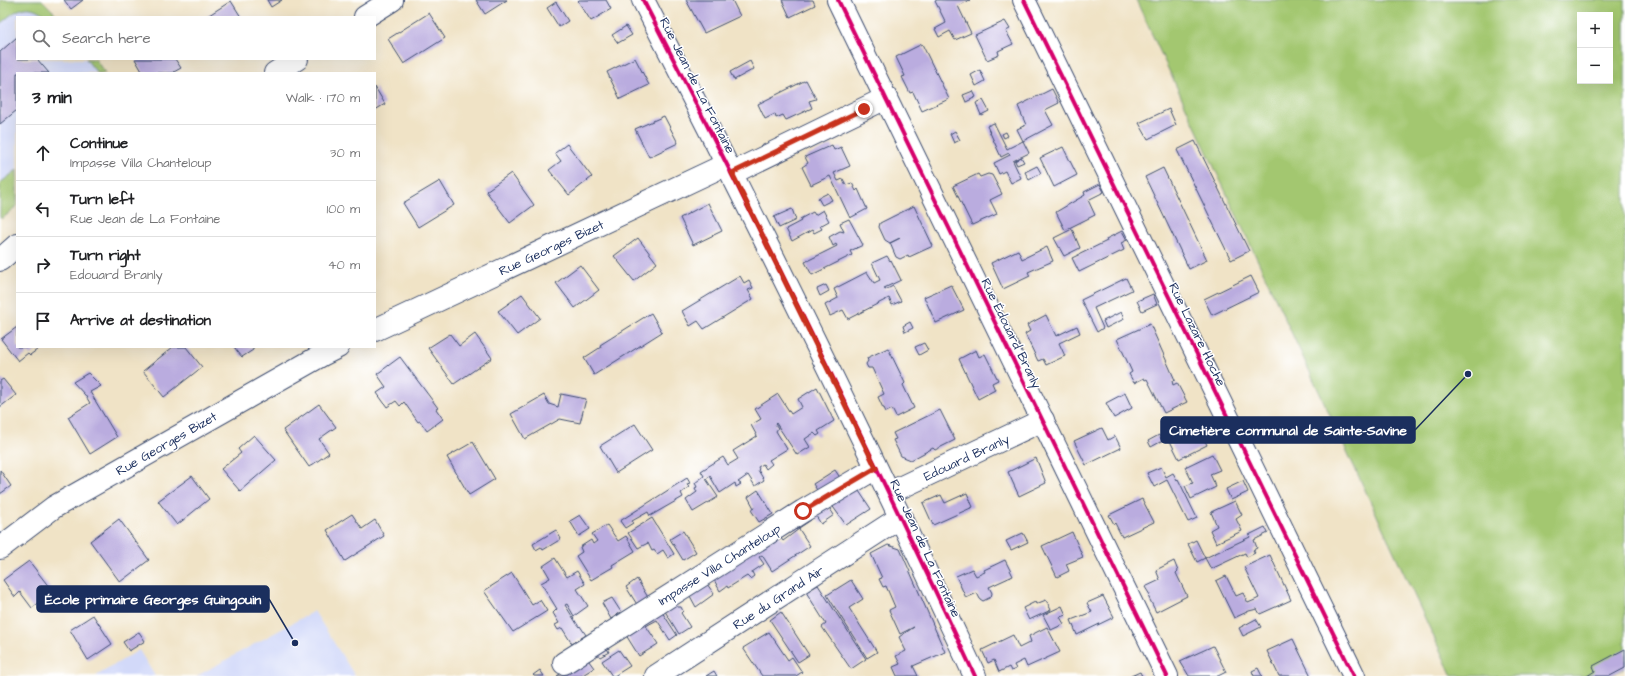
<!DOCTYPE html>
<meta charset="utf-8">
<style>
body{margin:0;font-family:"Architects Daughter",sans-serif;background:#f2f2f2;color:#202124}
.controls{position:absolute;right:12px;top:12px;display:grid;overflow:hidden;border-radius:0px;box-shadow:0 4px 16px #0002}
.controls button{width:36px;height:36px;display:grid;place-items:center;padding:0;border:0;border-bottom:1px solid #e0e0e0;background:#fff;color:#202124;font:20px sans-serif}
.stop{position:absolute;width:12px;height:12px;margin:-9px;border:3px solid #c8321e;border-radius:50%;background:#fff}
.stop.end{background:#c8321e;border-color:#fff;box-shadow:0 1px 4px #0008}
.list{margin:0;padding:0;list-style:none}
h2{display:flex;justify-content:space-between;align-items:center;height:52px;margin:0;padding:0 16px;font-size:17px}
h2 small{font-size:13px;font-weight:400;color:#757577}
.list li{display:grid;grid-template-columns:26px 1fr auto;gap:12px;align-items:center;box-sizing:border-box;height:56px;padding:0 16px;border-top:1px solid #e0e0e0}
.list b{display:block;font-size:15px;white-space:nowrap}
.list p{margin:0;font-size:13px;white-space:nowrap;color:#757577}
.list em{font-size:13px;font-style:normal;color:#757577}
.icon{flex:none;width:22px;height:22px;fill:none;stroke:currentColor;stroke-width:2;stroke-linecap:round;stroke-linejoin:round}
.map{position:relative;flex:none;width:1625px;height:676px;overflow:hidden}
.search{position:absolute;background:#fff;box-shadow:0 4px 16px #0002;left:16px;top:16px;width:360px;height:44px;display:flex;align-items:center;gap:10px;box-sizing:border-box;padding:0 14px;border-radius:0px;color:#757577;font-size:15px}
.panel{position:absolute;background:#fff;box-shadow:0 4px 16px #0002;left:16px;top:72px;width:360px;height:276px;border-radius:0px}
.map>svg:first-child{display:block}
.built{fill:#d2d9f9}
.green{fill:#a3c770;stroke:#5f7b67;fill-rule:evenodd}
.building{fill:#baacdf}
.lines{fill:none;stroke-linecap:round;stroke-linejoin:round}
.minor-casing{stroke:#3b4a6e;stroke-width:24}
.minor{stroke:#fff;stroke-width:22}
.cycleway-casing{stroke:#fff;stroke-width:6}
.cycleway{stroke:#d6006c;stroke-width:4}
.route{stroke:#c8321e;stroke-width:5}
.labels{text-anchor:middle;stroke-width:3;stroke-linejoin:round;paint-order:stroke}
.street-label{font-size:13px;fill:#1b2f5e;stroke:#fff}
.leader{fill:none;stroke:#1b2f5e;stroke-width:1.5}
.callout-dot{fill:#1b2f5e;stroke:#fff;stroke-width:1.5}
.callout{fill:#1b2f5e;stroke:#1b2f5e;stroke-width:1.5}
.callout-label{font-size:14px;text-anchor:middle;font-weight:bold;fill:#fff}
</style>
<div class="map">
<svg width="1625" height="676" viewBox="0 0 1625 676">
<rect width="100%" height="100%" fill="#fff"/>
<filter id="ink" filterUnits="userSpaceOnUse"><feTurbulence type="fractalNoise" baseFrequency=".025" numOctaves="2"/><feDisplacementMap in="SourceGraphic" scale="8" xChannelSelector="R" yChannelSelector="G"/><feConvolveMatrix kernelMatrix="1 2 1 2 8 2 1 2 1" color-interpolation-filters="sRGB"/></filter>
<filter id="wash" filterUnits="userSpaceOnUse"><feTurbulence type="fractalNoise" baseFrequency=".012" numOctaves="4" result="noise"/><feDisplacementMap in="SourceGraphic" scale="16" xChannelSelector="R" yChannelSelector="G"/><feGaussianBlur stdDeviation="0.9" result="paint"/><feColorMatrix in="noise" values="0 0 0 0 0 0 0 0 0 0 0 0 0 0 0 0 0 1.4 0 .05"/><feComposite in="paint" operator="in"/></filter>
<g filter="url(#wash)">
<rect width="100%" height="100%" fill="#f0e3c6"/>
<!-- built -->
<g class="built">
<path d="M 0,0 L 42,0 L 59,17 L 17,17 L 17,59 L 95,59 L 105,73 L 17,73 L 17,206 L 3,218 L 0,218 Z"/>
<path d="M 314,611 L 355,676 L 197,676 Z"/>
<path d="M 139,650 L 155,676 L 96,676 Z"/>
</g>
<!-- green -->
<g class="green">
<path d="M 0,0 L 42,0 L 59,17 L 47,17 C 28,0 17,9 0,24 Z"/>
<path d="M 1136,0 L 1625,0 L 1625,668 L 1610,676 L 1452,676 ZM 1580,15 L 1610,15 L 1610,81 L 1580,81 Z"/>
<path d="M 86,59 L 95,59 L 105,73 L 97,73 Z"/>
<path d="M 17,170 L 17,206 L 3,218 L 0,218 L 0,183 Z"/>
</g>
<g id="blocks">
<!-- building -->
<g class="building">
<path d="M 64,0 L 83,0 L 71,9 Z"/>
<path d="M 267,0 L 282,0 L 271,7 Z"/>
<path d="M 476,0 L 507,0 L 485,14 Z"/>
<path d="M 579,0 L 606,0 L 611,9 L 591,21 L 578,1 Z"/>
<path d="M 686,0 L 732,0 L 740,16 L 704,33 Z"/>
<path d="M 782,0 L 813,0 L 815,5 L 790,17 Z"/>
<path d="M 937,0 L 970,0 L 958,6 L 971,33 L 955,40 L 950,31 L 939,37 L 935,29 L 946,23 L 935,1 Z"/>
<path d="M 231,1 L 241,17 L 206,17 Z"/>
<path d="M 556,2 L 568,21 L 559,27 L 547,8 Z"/>
<path d="M 429,13 L 445,38 L 404,64 L 388,39 Z"/>
<path d="M 1005,21 L 1010,29 L 1006,31 L 1013,44 L 998,51 L 999,55 L 987,60 L 975,35 Z"/>
<path d="M 626,26 L 632,35 L 618,43 L 612,35 Z"/>
<path d="M 17,37 L 17,59 L 37,59 L 49,73 L 17,73 L 17,110 L 0,124 L 0,52 Z"/>
<path d="M 922,44 L 949,99 L 922,111 L 913,92 L 910,93 L 902,77 L 905,76 L 896,57 Z"/>
<path d="M 635,58 L 649,85 L 620,99 L 607,72 Z"/>
<path d="M 135,59 L 175,59 L 181,68 L 172,73 L 143,73 Z"/>
<path d="M 750,61 L 754,69 L 734,80 L 730,72 Z"/>
<path d="M 980,70 L 985,81 L 976,86 L 971,75 Z"/>
<path d="M 806,80 L 816,99 L 809,101 L 812,108 L 786,120 L 783,115 L 776,118 L 775,114 L 765,119 L 758,104 Z"/>
<path d="M 375,87 L 385,104 L 375,110 Z"/>
<path d="M 1052,89 L 1059,103 L 1045,110 L 1053,125 L 1023,141 L 1017,129 L 1026,125 L 1018,106 Z"/>
<path d="M 973,91 L 976,97 L 966,102 L 963,95 Z"/>
<path d="M 983,100 L 989,111 L 981,115 L 976,103 Z"/>
<path d="M 1169,109 L 1176,125 L 1148,139 L 1139,123 Z"/>
<path d="M 664,116 L 678,143 L 649,157 L 635,129 Z"/>
<path d="M 994,123 L 1007,149 L 1023,141 L 1029,153 L 1013,161 L 1021,178 L 1011,183 L 1005,171 L 999,174 L 994,163 L 1010,155 L 1009,153 L 1001,157 L 987,126 Z"/>
<path d="M 955,131 L 960,140 L 954,143 L 950,134 Z"/>
<path d="M 1006,132 L 1008,136 L 1004,138 L 1002,134 Z"/>
<path d="M 1195,141 L 1249,251 L 1231,260 L 1177,150 Z"/>
<path d="M 567,144 L 592,177 L 569,195 L 549,170 L 561,161 L 555,153 Z"/>
<path d="M 832,145 L 834,150 L 841,147 L 850,166 L 834,173 L 838,181 L 843,179 L 846,185 L 852,183 L 856,191 L 858,189 L 867,209 L 850,218 L 830,176 L 811,185 L 802,167 L 808,163 L 805,157 Z"/>
<path d="M 1063,147 L 1077,175 L 1054,187 L 1040,158 Z"/>
<path d="M 1021,157 L 1024,162 L 1017,165 L 1015,161 Z"/>
<path d="M 1037,166 L 1041,173 L 1029,180 L 1025,172 Z"/>
<path d="M 1163,168 L 1207,260 L 1189,269 L 1145,177 Z"/>
<path d="M 511,173 L 534,205 L 510,223 L 486,191 Z"/>
<path d="M 978,174 L 980,177 L 988,174 L 992,175 L 1002,194 L 990,200 L 997,214 L 972,225 L 953,186 Z"/>
<path d="M 440,181 L 454,205 L 418,227 L 403,203 Z"/>
<path d="M 1100,184 L 1104,192 L 1088,200 L 1095,215 L 1065,230 L 1056,212 L 1085,195 L 1084,192 Z"/>
<path d="M 828,193 L 832,200 L 822,205 L 818,198 Z"/>
<path d="M 708,203 L 722,231 L 693,245 L 680,218 Z"/>
<path d="M 914,206 L 933,246 L 909,257 L 908,255 L 900,259 L 896,257 L 890,243 L 900,238 L 890,243 L 885,240 L 879,227 L 880,223 Z"/>
<path d="M 792,209 L 796,220 L 779,228 L 774,217 Z"/>
<path d="M 823,210 L 829,221 L 820,226 L 822,229 L 814,233 L 812,230 L 792,241 L 786,229 L 801,221 L 800,219 L 813,212 L 815,215 Z"/>
<path d="M 849,219 L 863,245 L 850,251 L 852,255 L 812,275 L 805,262 L 837,246 L 836,244 L 833,246 L 829,237 L 840,231 L 844,232 L 840,223 Z"/>
<path d="M 1072,229 L 1080,248 L 1064,256 L 1054,238 Z"/>
<path d="M 1122,231 L 1127,240 L 1121,243 L 1124,250 L 1079,272 L 1072,258 L 1107,241 L 1106,239 Z"/>
<path d="M 638,238 L 657,263 L 634,281 L 614,256 Z"/>
<path d="M 1047,247 L 1053,261 L 1028,272 L 1030,276 L 1003,289 L 991,263 L 1018,250 L 1022,259 Z"/>
<path d="M 887,256 L 890,261 L 891,260 L 901,280 L 884,288 L 885,290 L 893,286 L 901,301 L 892,305 L 889,298 L 848,319 L 843,310 L 830,316 L 825,305 L 838,298 L 834,289 L 867,272 L 874,283 L 880,280 L 872,263 Z"/>
<path d="M 580,265 L 599,290 L 575,308 L 556,283 Z"/>
<path d="M 740,276 L 744,283 L 749,280 L 753,288 L 748,290 L 753,299 L 704,329 L 698,321 L 690,326 L 682,311 Z"/>
<path d="M 1251,276 L 1259,292 L 1212,315 L 1204,299 Z"/>
<path d="M 1126,278 L 1132,290 L 1094,308 L 1103,328 L 1097,332 L 1081,300 Z"/>
<path d="M 826,285 L 829,291 L 820,296 L 817,289 Z"/>
<path d="M 951,285 L 964,310 L 936,323 L 924,297 Z"/>
<path d="M 522,294 L 540,318 L 517,335 L 498,311 Z"/>
<path d="M 1153,294 L 1157,304 L 1142,311 L 1137,301 Z"/>
<path d="M 1121,312 L 1124,319 L 1106,328 L 1103,321 Z"/>
<path d="M 651,313 L 662,332 L 594,375 L 584,358 L 601,347 L 600,345 Z"/>
<path d="M 1046,315 L 1056,336 L 1077,326 L 1080,333 L 1059,343 L 1065,356 L 1046,365 L 1043,359 L 1038,361 L 1025,334 L 1030,331 L 1027,325 Z"/>
<path d="M 910,322 L 913,328 L 905,332 L 903,326 Z"/>
<path d="M 1150,324 L 1175,380 L 1172,381 L 1173,385 L 1177,383 L 1187,402 L 1164,413 L 1147,379 L 1145,380 L 1144,378 L 1134,383 L 1129,374 L 1132,372 L 1117,339 Z"/>
<path d="M 17,327 L 17,347 L 41,347 L 30,355 L 28,353 L 18,361 L 1,339 Z"/>
<path d="M 450,334 L 459,346 L 475,334 L 492,358 L 454,384 L 428,348 Z"/>
<path d="M 924,343 L 928,350 L 919,355 L 915,347 Z"/>
<path d="M 173,347 L 186,347 L 202,367 L 164,397 L 143,371 Z"/>
<path d="M 234,347 L 253,347 L 253,350 L 242,357 Z"/>
<path d="M 888,348 L 905,383 L 903,385 L 914,408 L 896,417 L 892,409 L 886,412 L 884,408 L 883,408 L 878,397 L 884,394 L 872,368 L 868,368 L 866,364 L 868,361 L 867,358 Z"/>
<path d="M 976,350 L 979,357 L 985,354 L 998,380 L 992,383 L 995,390 L 978,399 L 959,359 Z"/>
<path d="M 400,357 L 438,408 L 436,409 L 443,419 L 427,431 L 420,421 L 418,422 L 404,402 L 400,406 L 396,401 L 387,407 L 377,393 L 386,387 L 377,374 Z"/>
<path d="M 88,373 L 101,386 L 90,392 L 117,437 L 90,454 L 68,417 L 90,403 L 85,395 L 73,382 Z"/>
<path d="M 3,379 L 16,395 L 0,407 L 0,381 Z"/>
<path d="M 817,387 L 834,421 L 818,431 L 820,434 L 817,436 L 814,433 L 805,439 L 810,447 L 797,455 L 776,423 L 775,424 L 778,428 L 776,431 L 787,449 L 769,460 L 772,464 L 766,469 L 763,464 L 758,467 L 759,469 L 758,470 L 764,480 L 755,486 L 748,475 L 738,482 L 741,484 L 736,487 L 735,483 L 720,493 L 710,476 L 706,479 L 718,497 L 693,512 L 686,500 L 697,492 L 695,488 L 697,487 L 695,483 L 704,476 L 701,471 L 723,457 L 728,465 L 738,459 L 733,451 L 757,436 L 751,425 L 761,419 L 755,409 L 778,394 L 791,414 L 802,407 L 798,399 Z"/>
<path d="M 1125,393 L 1132,408 L 1114,418 L 1106,403 Z"/>
<path d="M 561,394 L 586,399 L 580,423 L 560,419 L 525,439 L 511,414 L 544,395 L 549,404 L 558,407 Z"/>
<path d="M 319,404 L 336,427 L 319,439 L 329,453 L 309,467 L 283,430 Z"/>
<path d="M 940,410 L 955,440 L 935,450 L 933,448 L 911,460 L 901,456 L 893,440 L 896,439 L 893,433 Z"/>
<path d="M 635,424 L 652,450 L 616,473 L 600,446 Z"/>
<path d="M 1197,424 L 1207,445 L 1179,459 L 1168,437 Z"/>
<path d="M 1102,428 L 1108,440 L 1115,436 L 1121,448 L 1086,465 L 1074,441 Z"/>
<path d="M 254,435 L 276,460 L 240,491 L 221,469 L 241,453 L 238,449 Z"/>
<path d="M 1159,435 L 1162,441 L 1151,447 L 1148,441 Z"/>
<path d="M 473,442 L 495,479 L 469,495 L 447,457 Z"/>
<path d="M 1212,454 L 1220,470 L 1210,474 L 1216,487 L 1191,499 L 1185,486 L 1193,483 L 1185,467 Z"/>
<path d="M 1036,458 L 1046,483 L 1019,496 L 1008,472 Z"/>
<path d="M 1161,467 L 1166,477 L 1173,473 L 1177,480 L 1178,479 L 1197,518 L 1188,522 L 1167,480 L 1154,487 L 1147,473 Z"/>
<path d="M 0,470 L 11,486 L 0,494 Z"/>
<path d="M 835,470 L 841,479 L 819,493 L 813,484 Z"/>
<path d="M 192,476 L 209,499 L 177,525 L 158,501 Z"/>
<path d="M 687,478 L 690,483 L 687,484 L 689,487 L 681,493 L 683,497 L 650,516 L 648,512 L 632,521 L 633,523 L 625,528 L 620,521 Z"/>
<path d="M 1243,481 L 1248,492 L 1231,500 L 1226,489 Z"/>
<path d="M 855,485 L 871,509 L 846,525 L 831,504 L 828,506 L 834,515 L 821,524 L 816,516 L 811,519 L 811,520 L 796,530 L 792,525 Z"/>
<path d="M 758,490 L 773,514 L 759,522 L 751,510 L 754,508 L 748,497 Z"/>
<path d="M 967,493 L 973,507 L 933,525 L 923,503 L 941,495 L 945,503 Z"/>
<path d="M 1142,499 L 1154,522 L 1122,537 L 1115,523 L 1114,524 L 1109,515 Z"/>
<path d="M 1235,501 L 1242,515 L 1236,519 L 1242,531 L 1216,543 L 1210,530 L 1217,526 L 1211,512 Z"/>
<path d="M 352,514 L 362,529 L 375,520 L 384,536 L 345,561 L 327,530 Z"/>
<path d="M 580,515 L 590,529 L 579,536 L 570,521 Z"/>
<path d="M 652,518 L 674,554 L 668,558 L 663,550 L 657,554 L 654,550 L 652,551 L 648,543 L 638,548 L 628,533 Z"/>
<path d="M 119,519 L 149,560 L 120,582 L 90,541 Z"/>
<path d="M 607,525 L 618,541 L 626,536 L 635,551 L 612,565 L 613,567 L 591,580 L 576,556 L 582,552 L 580,547 L 591,540 L 593,544 L 597,541 L 592,534 Z"/>
<path d="M 1265,527 L 1268,533 L 1254,540 L 1257,548 L 1253,550 L 1255,553 L 1247,557 L 1245,553 L 1211,569 L 1205,558 L 1250,537 L 1249,535 Z"/>
<path d="M 799,529 L 810,546 L 772,571 L 762,555 L 759,557 L 764,564 L 752,572 L 754,576 L 750,579 L 747,576 L 728,588 L 727,586 L 720,591 L 712,576 L 778,534 L 783,541 Z"/>
<path d="M 556,530 L 561,539 L 543,550 L 541,547 L 536,550 L 533,544 Z"/>
<path d="M 683,531 L 696,552 L 683,560 L 670,539 Z"/>
<path d="M 1072,532 L 1083,557 L 1066,564 L 1069,571 L 1057,577 L 1042,546 Z"/>
<path d="M 1023,533 L 1028,542 L 1011,550 L 1006,541 Z"/>
<path d="M 1196,540 L 1205,558 L 1197,562 L 1188,544 Z"/>
<path d="M 888,545 L 900,549 L 945,652 L 913,666 L 918,676 L 897,676 L 893,667 L 900,664 L 896,656 L 906,651 L 899,637 L 914,627 L 900,634 L 889,610 L 895,607 L 886,586 L 883,587 L 879,579 L 882,578 L 871,554 Z"/>
<path d="M 1270,555 L 1291,600 L 1260,614 L 1257,609 L 1249,611 L 1234,618 L 1216,581 L 1226,576 L 1236,596 L 1243,593 L 1248,603 L 1255,600 L 1259,598 L 1244,567 Z"/>
<path d="M 555,558 L 567,577 L 577,571 L 585,584 L 577,589 L 588,606 L 574,616 L 567,604 L 565,605 L 579,627 L 580,626 L 586,635 L 572,644 L 562,628 L 558,630 L 555,625 L 559,623 L 553,613 L 557,609 L 541,583 L 550,578 L 543,566 Z"/>
<path d="M 1005,560 L 1013,576 L 989,587 L 992,593 L 991,597 L 983,601 L 980,599 L 977,593 L 966,598 L 956,576 L 972,569 L 976,576 L 985,572 L 984,570 Z"/>
<path d="M 29,561 L 53,592 L 32,608 L 20,592 L 15,597 L 3,580 Z"/>
<path d="M 1174,561 L 1178,571 L 1176,573 L 1187,596 L 1156,612 L 1148,596 L 1150,595 L 1145,587 L 1160,580 L 1156,570 Z"/>
<path d="M 512,573 L 532,605 L 540,600 L 547,611 L 513,632 L 484,591 Z"/>
<path d="M 637,579 L 649,599 L 638,606 L 626,587 Z"/>
<path d="M 851,580 L 863,599 L 849,608 L 877,652 L 867,658 L 827,595 Z"/>
<path d="M 705,581 L 714,594 L 696,607 L 690,596 Z"/>
<path d="M 818,585 L 866,659 L 851,669 L 822,627 L 826,624 L 806,592 Z"/>
<path d="M 1103,596 L 1114,617 L 1077,635 L 1071,620 L 1092,612 L 1087,603 Z"/>
<path d="M 612,598 L 621,612 L 611,619 L 602,603 Z"/>
<path d="M 1046,600 L 1051,610 L 1029,620 L 1023,608 L 1035,602 L 1036,604 Z"/>
<path d="M 673,601 L 677,607 L 681,607 L 683,611 L 681,613 L 690,627 L 679,634 L 663,608 Z"/>
<path d="M 1062,606 L 1066,615 L 1060,617 L 1064,624 L 1051,630 L 1043,615 Z"/>
<path d="M 660,609 L 677,635 L 670,640 L 657,620 L 646,626 L 658,644 L 639,656 L 624,632 Z"/>
<path d="M 781,612 L 809,655 L 798,662 L 770,620 Z"/>
<path d="M 93,615 L 112,644 L 88,660 L 70,630 Z"/>
<path d="M 1256,619 L 1261,627 L 1243,636 L 1239,628 Z"/>
<path d="M 1047,627 L 1060,652 L 1027,667 L 1024,660 L 1014,665 L 1016,669 L 1011,671 L 1009,667 L 999,672 L 994,660 L 988,663 L 982,650 L 1013,635 L 1019,648 L 1031,642 L 1029,636 Z"/>
<path d="M 139,632 L 145,641 L 129,651 L 123,642 Z"/>
<path d="M 769,632 L 788,660 L 792,657 L 802,672 L 796,676 L 762,676 L 743,648 Z"/>
<path d="M 1293,639 L 1311,676 L 1279,676 L 1267,651 Z"/>
<path d="M 605,645 L 609,652 L 600,657 L 596,651 Z"/>
<path d="M 1213,646 L 1226,672 L 1218,676 L 1189,676 L 1180,661 Z"/>
<path d="M 1625,649 L 1625,668 L 1610,676 L 1587,676 L 1595,671 L 1593,666 Z"/>
<path d="M 619,650 L 630,666 L 614,676 L 612,676 L 602,661 Z"/>
<path d="M 586,657 L 594,668 L 581,676 L 557,676 Z"/>
<path d="M 1258,668 L 1262,676 L 1254,676 L 1252,671 Z"/>
<path d="M 540,670 L 544,676 L 534,676 L 533,675 Z"/>
<path d="M 714,671 L 717,676 L 706,676 Z"/>
<path d="M 1140,672 L 1142,676 L 1131,676 Z"/>
</g>
</g>
</g>
<g filter="url(#ink)">
<use href="#blocks" fill-opacity="0" stroke="#3b4a6e" stroke-width="1"/>
<g class="lines">
<defs>
<g id="minor">
<path d="M 643,0 C 758,223 869,448 975,676"/>
<path d="M 838,0 L 1167,676"/>
<path d="M 1024,0 L 1354,676"/>
<path d="M 365,17 L 392,0"/>
<path d="M 275,73 L 297,59"/>
<path d="M 732,173 L 886,98"/>
<path d="M 0,260 L 17,245"/>
<path d="M 375,330 L 727,164"/>
<path d="M 889,493 L 1043,420"/>
<path d="M 0,548 L 54,507 L 322,355 L 338,347"/>
<path d="M 564,663 L 803,511 L 876,468"/>
<path d="M 656,676 L 901,517"/>
</g>
</defs>
<!-- minor casing -->
<use href="#minor" class="minor-casing"/>
<!-- minor -->
<use href="#minor" class="minor"/>
<defs>
<g id="cycleway">
<path d="M 643,0 C 758,223 869,448 975,676"/>
<path d="M 838,0 L 1167,676"/>
<path d="M 1024,0 L 1354,676"/>
</g>
</defs>
<!-- cycleway casing -->
<use href="#cycleway" class="cycleway-casing"/>
<!-- cycleway -->
<use href="#cycleway" class="cycleway"/>
</g>
</g>
<g class="lines" filter="url(#ink)">
<!-- route -->
<path class="route" d="M 803,511 L 876,468 L 732,173 L 864,109"/>
</g>
<g class="labels">
<!-- street labels -->
<g class="street-label">
<text transform="translate(698 85) rotate(63)" y="5">Rue Jean de La Fontaine</text>
<text transform="translate(551 247) rotate(-25)" y="5">Rue Georges Bizet</text>
<text transform="translate(1012 333) rotate(64)" y="5">Rue Édouard Branly</text>
<text transform="translate(1198 334) rotate(64)" y="5">Rue Lazare Hoche</text>
<text transform="translate(166 443) rotate(-30)" y="5">Rue Georges Bizet</text>
<text transform="translate(966 457) rotate(-25)" y="5">Edouard Branly</text>
<text transform="translate(926 548) rotate(65)" y="5">Rue Jean de La Fontaine</text>
<text transform="translate(719 564) rotate(-32)" y="5">Impasse Villa Chanteloup</text>
<text transform="translate(778 597) rotate(-33)" y="5">Rue du Grand Air</text>
</g>
</g>
<!-- callouts -->
<path class="leader" d="M1468 374L1415 430M295 643L269 599"/>
<g class="callout-dot">
<circle cx="1468" cy="374" r="4"/>
<circle cx="295" cy="643" r="4"/>
</g>
<g class="callout">
<rect x="1161" y="417" width="254" height="26" rx="4"/>
<rect x="37" y="586" width="232" height="26" rx="4"/>
</g>
<g class="callout-label">
<text x="1288" y="435">Cimetière communal de Sainte-Savine</text>
<text x="153" y="604">École primaire Georges Guingouin</text>
</g>
</svg>
<div class="controls">
<button>+</button>
<button>−</button>
</div>
<div class="stop" style="left:803px;top:511px"></div>
<div class="stop end" style="left:864px;top:109px"></div>
<div class="search"><svg class="icon" aria-label="search" viewBox="0 0 24 24"><circle cx="10" cy="10" r="6"/><path d="M15 15l6 6"/></svg>Search here</div>
<section class="panel">
<h2>3 min<small>Walk · 170 m</small></h2>
<ul class="list">
<li><svg class="icon" aria-label="ahead" viewBox="0 0 24 24"><path d="M12 20V5M6 11l6-6 6 6"/></svg><div><b>Continue</b><p>Impasse Villa Chanteloup</p></div><em>30 m</em></li>
<li><svg class="icon" aria-label="left" viewBox="0 0 24 24"><path d="M17 20v-9H6M10 6l-5 5 5 5"/></svg><div><b>Turn left</b><p>Rue Jean de La Fontaine</p></div><em>100 m</em></li>
<li><svg class="icon" aria-label="right" viewBox="0 0 24 24"><path d="M7 20v-9h11M14 6l5 5-5 5"/></svg><div><b>Turn right</b><p>Edouard Branly</p></div><em>40 m</em></li>
<li><svg class="icon" aria-label="arrive" viewBox="0 0 24 24"><path d="M6 21V4h12l-3 4 3 4H6"/></svg><div><b>Arrive at destination</b></div></li>
</ul>
</section>
</div>
